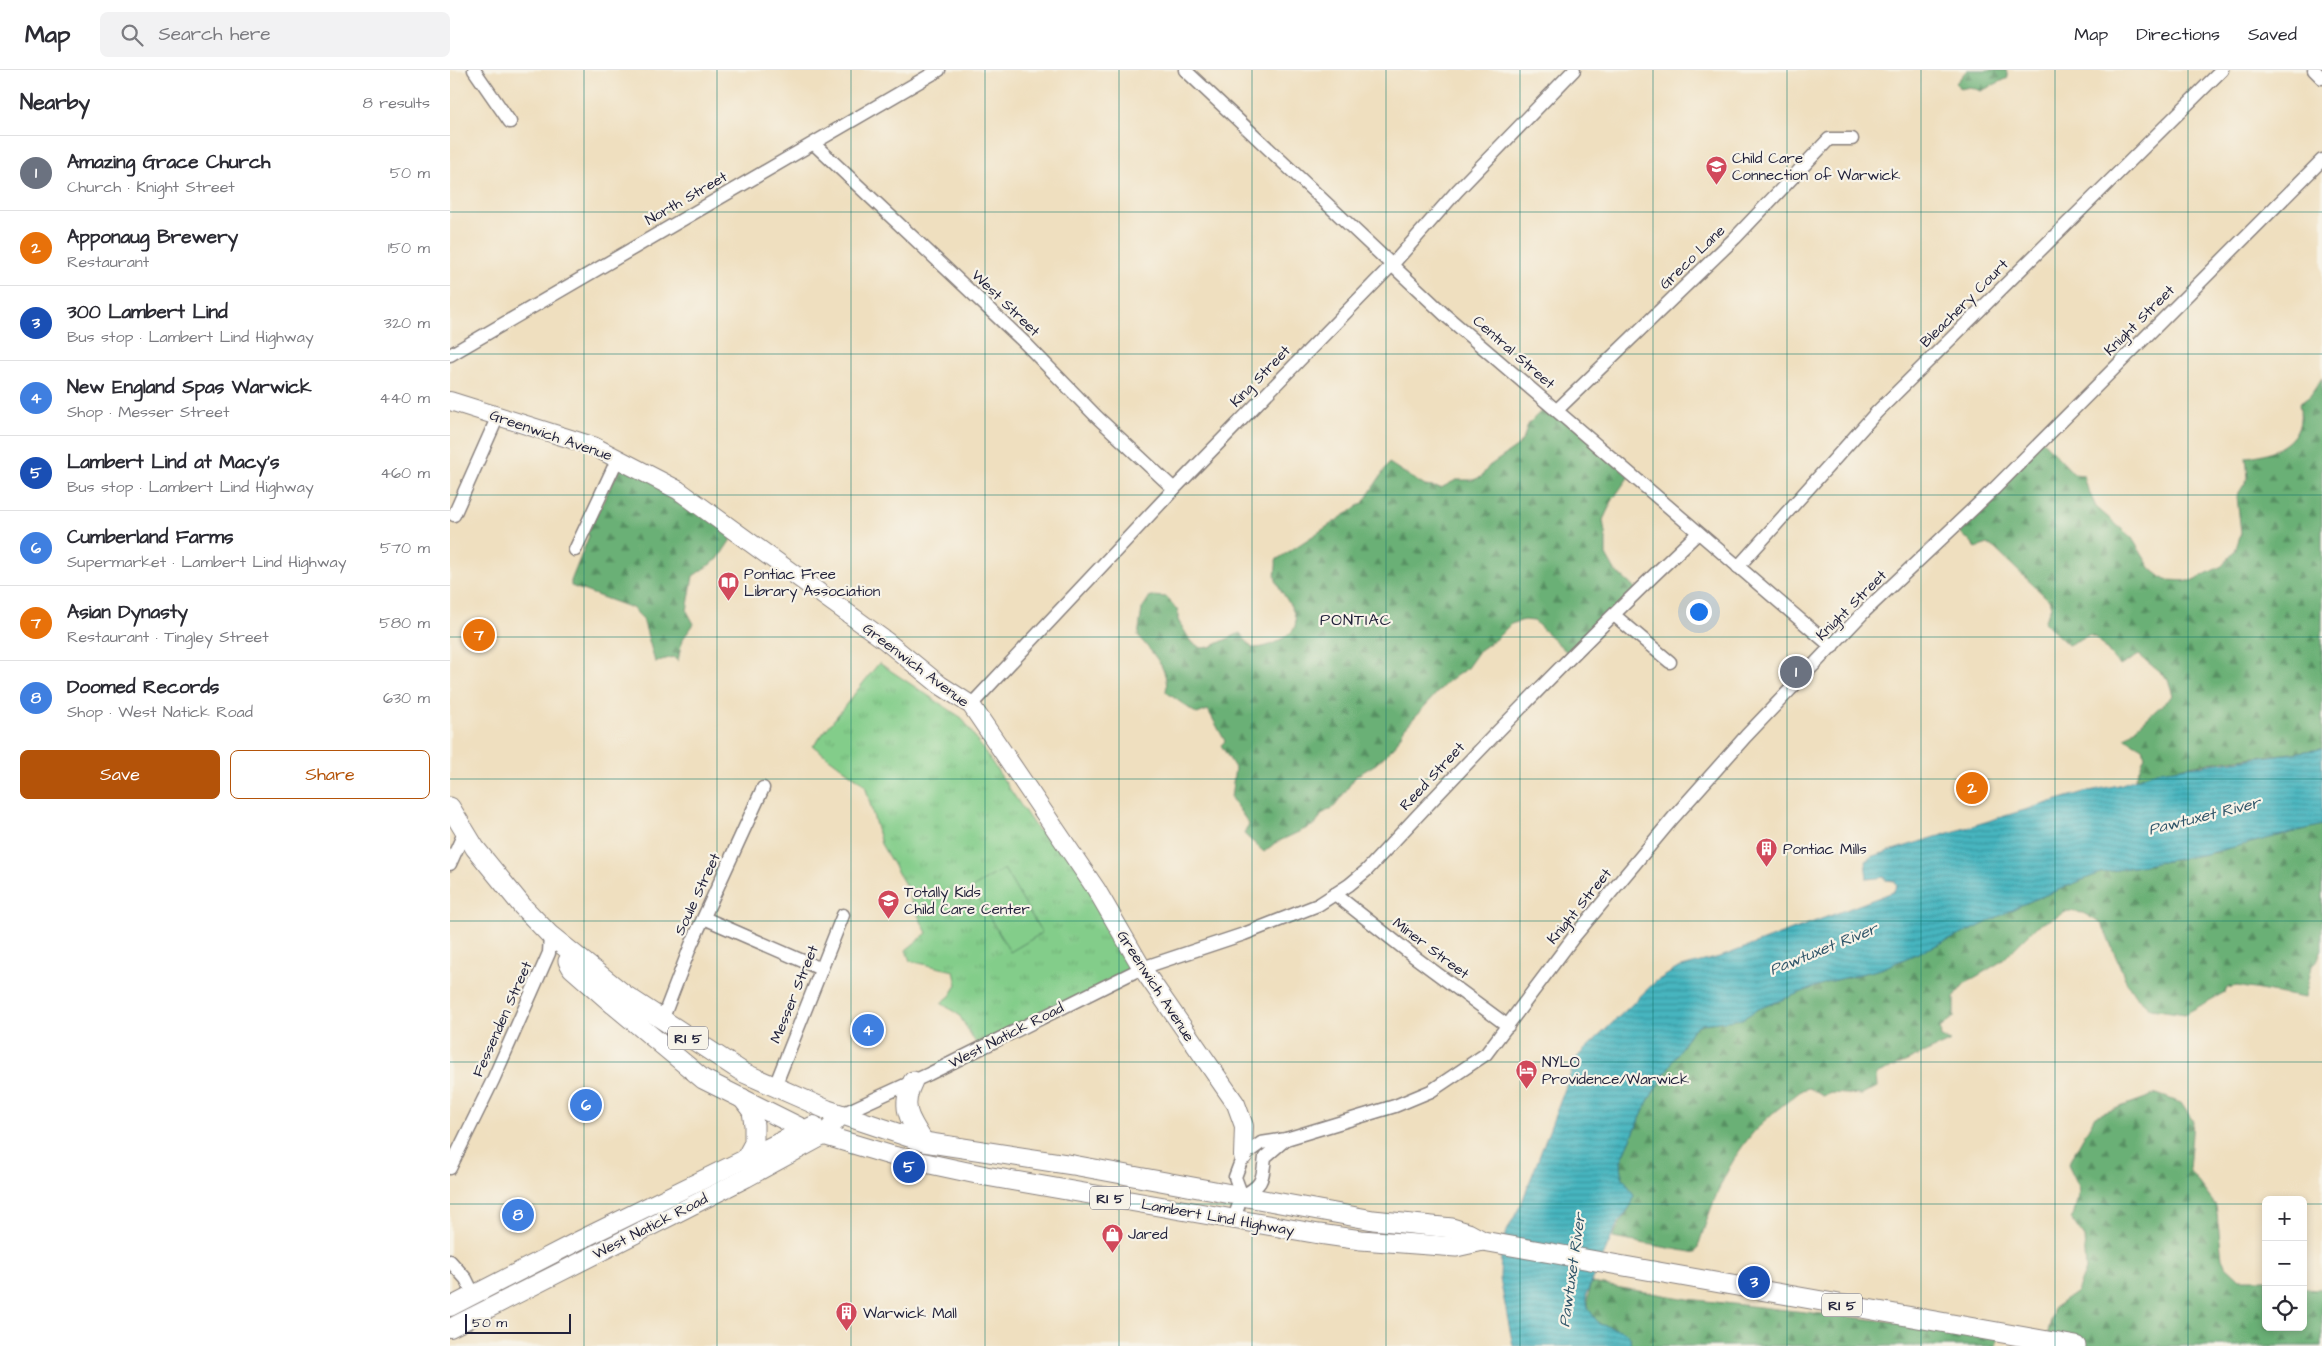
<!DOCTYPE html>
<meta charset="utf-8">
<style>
body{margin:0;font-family:"Architects Daughter",sans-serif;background:#f2f2f3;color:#2b2b33}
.controls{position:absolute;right:15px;bottom:15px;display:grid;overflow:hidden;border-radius:8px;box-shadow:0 2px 8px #0003}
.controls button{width:45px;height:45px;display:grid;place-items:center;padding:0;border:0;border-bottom:1px solid #e1e1e2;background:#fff;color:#2b2b33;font:25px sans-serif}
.scale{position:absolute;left:15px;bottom:12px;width:106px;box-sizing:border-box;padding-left:5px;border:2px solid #22223b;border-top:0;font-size:14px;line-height:18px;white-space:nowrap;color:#22223b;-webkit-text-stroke:4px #f7f3e8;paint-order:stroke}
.you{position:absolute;left:1248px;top:541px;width:18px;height:18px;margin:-12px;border:4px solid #fff;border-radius:50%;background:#1a73e8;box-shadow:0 0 0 8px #1a73e833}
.badge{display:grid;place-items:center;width:32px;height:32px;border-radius:50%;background:#b45309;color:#fff;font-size:16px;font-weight:700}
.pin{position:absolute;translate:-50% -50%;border:2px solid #fff;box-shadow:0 1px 5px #0006}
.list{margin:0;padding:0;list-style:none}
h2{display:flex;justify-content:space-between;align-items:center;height:65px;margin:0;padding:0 20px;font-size:21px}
h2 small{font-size:16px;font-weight:400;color:#7c7c81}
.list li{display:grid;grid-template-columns:32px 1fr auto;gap:15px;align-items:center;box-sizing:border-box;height:75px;padding:0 20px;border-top:1px solid #e1e1e2}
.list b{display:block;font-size:19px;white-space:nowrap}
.list p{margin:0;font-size:16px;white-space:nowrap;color:#7c7c81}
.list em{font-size:16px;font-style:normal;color:#7c7c81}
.actions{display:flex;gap:10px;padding:15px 20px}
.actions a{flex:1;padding:11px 0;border:1px solid #b45309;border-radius:8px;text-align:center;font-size:18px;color:#b45309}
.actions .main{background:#b45309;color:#fff}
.icon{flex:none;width:28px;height:28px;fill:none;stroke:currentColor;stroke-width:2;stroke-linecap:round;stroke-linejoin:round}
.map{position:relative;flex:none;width:1872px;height:1276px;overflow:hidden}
header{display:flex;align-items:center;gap:30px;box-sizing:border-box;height:70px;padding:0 25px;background:#fff;border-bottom:1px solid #e1e1e2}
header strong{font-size:24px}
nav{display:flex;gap:28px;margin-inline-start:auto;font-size:18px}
.search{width:350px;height:45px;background:#f2f2f3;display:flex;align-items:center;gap:12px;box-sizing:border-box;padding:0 18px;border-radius:8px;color:#7c7c81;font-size:19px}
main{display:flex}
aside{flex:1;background:#fff}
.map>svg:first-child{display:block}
.grass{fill:url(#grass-tufts);stroke:#527862}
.forest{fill:url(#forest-firs);stroke:#466958}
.garden{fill:#83cd8a;stroke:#527862}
.water{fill:url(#water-rules);stroke:#346c7d}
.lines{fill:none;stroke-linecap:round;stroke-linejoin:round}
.street-casing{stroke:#88807d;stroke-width:15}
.secondary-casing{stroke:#88807d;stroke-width:20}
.primary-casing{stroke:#88807d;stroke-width:21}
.street{stroke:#fff;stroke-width:12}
.secondary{stroke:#fff;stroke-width:18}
.primary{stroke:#fff;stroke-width:19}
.grid{fill:none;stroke:#0f766e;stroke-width:1;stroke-opacity:0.55}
.labels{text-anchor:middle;stroke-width:4.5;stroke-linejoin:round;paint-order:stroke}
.shield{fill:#f7f3e8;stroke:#62616f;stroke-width:1}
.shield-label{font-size:14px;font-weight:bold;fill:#22223b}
.poi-label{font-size:15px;fill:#22223b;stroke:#f7f3e8;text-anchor:start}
.street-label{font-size:15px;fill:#22223b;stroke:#f7f3e8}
.neighbourhood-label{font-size:16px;letter-spacing:1px;fill:#22223b;stroke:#f7f3e8}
.water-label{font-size:16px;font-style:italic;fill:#2f5569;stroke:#f7f3e8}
</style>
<header>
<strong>Map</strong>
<div class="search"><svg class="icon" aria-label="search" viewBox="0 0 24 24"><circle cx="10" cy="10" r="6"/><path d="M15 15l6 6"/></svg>Search here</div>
<nav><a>Map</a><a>Directions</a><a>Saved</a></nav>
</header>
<main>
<aside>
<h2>Nearby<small>8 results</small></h2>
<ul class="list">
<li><span class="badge" style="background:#6b7280">1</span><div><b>Amazing Grace Church</b><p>Church · Knight Street</p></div><em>50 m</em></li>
<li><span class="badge" style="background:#e8710a">2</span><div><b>Apponaug Brewery</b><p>Restaurant</p></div><em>150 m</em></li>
<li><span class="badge" style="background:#1a4fb4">3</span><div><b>300 Lambert Lind</b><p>Bus stop · Lambert Lind Highway</p></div><em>320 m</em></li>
<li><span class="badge" style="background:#3f7fe0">4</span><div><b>New England Spas Warwick</b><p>Shop · Messer Street</p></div><em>440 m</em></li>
<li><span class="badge" style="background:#1a4fb4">5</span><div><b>Lambert Lind at Macy's</b><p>Bus stop · Lambert Lind Highway</p></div><em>460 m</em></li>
<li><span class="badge" style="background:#3f7fe0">6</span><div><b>Cumberland Farms</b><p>Supermarket · Lambert Lind Highway</p></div><em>570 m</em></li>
<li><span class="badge" style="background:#e8710a">7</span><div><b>Asian Dynasty</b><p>Restaurant · Tingley Street</p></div><em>580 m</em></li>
<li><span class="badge" style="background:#3f7fe0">8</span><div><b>Doomed Records</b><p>Shop · West Natick Road</p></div><em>630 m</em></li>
</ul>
<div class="actions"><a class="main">Save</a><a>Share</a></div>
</aside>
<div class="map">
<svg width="1872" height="1276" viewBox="0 0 1872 1276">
<defs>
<pattern id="grass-tufts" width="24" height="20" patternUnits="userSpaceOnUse" patternTransform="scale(1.25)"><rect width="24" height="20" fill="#83cd8a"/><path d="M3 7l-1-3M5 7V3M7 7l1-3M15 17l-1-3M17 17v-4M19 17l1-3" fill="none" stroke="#71b078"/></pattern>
<pattern id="forest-firs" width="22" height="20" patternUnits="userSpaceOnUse" patternTransform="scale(1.25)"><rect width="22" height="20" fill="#6ab076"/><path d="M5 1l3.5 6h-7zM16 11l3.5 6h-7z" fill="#578f62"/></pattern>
<pattern id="water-rules" width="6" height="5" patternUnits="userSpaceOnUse" patternTransform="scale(1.25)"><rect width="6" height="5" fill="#46b5bf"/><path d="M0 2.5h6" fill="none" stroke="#3a939c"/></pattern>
</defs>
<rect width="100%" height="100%" fill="#f7f3e8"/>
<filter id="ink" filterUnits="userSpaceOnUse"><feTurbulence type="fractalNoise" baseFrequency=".02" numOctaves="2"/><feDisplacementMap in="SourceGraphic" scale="10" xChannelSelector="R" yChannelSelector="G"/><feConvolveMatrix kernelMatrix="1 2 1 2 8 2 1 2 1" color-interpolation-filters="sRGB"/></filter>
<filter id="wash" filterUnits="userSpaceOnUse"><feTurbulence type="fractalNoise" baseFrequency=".0096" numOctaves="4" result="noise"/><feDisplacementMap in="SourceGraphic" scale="20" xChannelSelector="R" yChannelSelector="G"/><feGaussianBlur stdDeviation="1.12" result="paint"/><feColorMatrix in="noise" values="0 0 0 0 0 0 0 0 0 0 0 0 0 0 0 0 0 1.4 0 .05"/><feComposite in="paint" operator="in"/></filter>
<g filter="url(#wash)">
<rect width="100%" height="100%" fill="#efdfbf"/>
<!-- grass -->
<path class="grass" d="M 429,593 L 512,648 L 588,761 L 601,754 L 692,897 L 532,983 L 509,945 L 491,933 L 500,926 L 507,915 L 504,901 L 460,891 L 456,880 L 477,863 L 459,827 L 461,825 L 431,774 L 415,715 L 363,676 Z"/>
<!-- forest -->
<g class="forest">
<path d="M 1517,0 L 1556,0 L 1558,8 L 1531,21 L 1520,17 L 1510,19 L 1506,13 Z"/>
<path d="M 1872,308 L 1872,679 C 1810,688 1745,690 1685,709 L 1695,686 L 1692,678 L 1675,668 L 1723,625 L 1718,609 L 1689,585 L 1670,596 L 1646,568 L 1639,565 L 1618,575 L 1594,552 L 1601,537 L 1599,530 L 1544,478 L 1538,474 L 1526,478 L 1504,456 L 1592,370 L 1624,404 L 1634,405 L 1635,413 L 1646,437 L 1682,468 L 1701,499 L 1715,510 L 1741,511 L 1772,496 L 1785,481 L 1791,463 L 1787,426 L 1798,408 L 1796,387 C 1827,384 1857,369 1849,334 L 1860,326 Z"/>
<path d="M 1098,334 L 1182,402 L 1163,429 L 1153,450 L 1156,469 L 1156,485 L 1165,501 L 1186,519 L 1121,586 L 1084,551 L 1074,550 L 1061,554 L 1047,568 L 1029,581 L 1017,598 L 996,613 L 954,659 L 945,676 L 926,694 L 906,706 L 885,736 L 872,744 L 866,754 L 825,773 L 814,782 L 794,764 L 799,754 L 781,728 L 785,698 L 771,675 L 775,671 L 758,640 L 747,644 L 716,622 C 720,599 702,583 688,566 L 692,539 L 700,526 L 717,527 L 728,541 L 728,550 L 741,572 L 752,578 L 760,577 L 790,563 L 802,578 C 816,578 823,574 835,567 C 861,552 832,528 826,510 C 824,504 827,497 826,490 L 913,433 L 939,393 L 975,416 L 991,418 L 1006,410 L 1023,410 L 1031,407 L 1039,396 L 1068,376 L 1074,367 L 1078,354 Z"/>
<path d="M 174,390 L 284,465 L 268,489 L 243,506 L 237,541 L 244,554 L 232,570 L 228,591 L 223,587 L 205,592 L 193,549 L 182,538 L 121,516 L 121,511 L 139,466 L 137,463 Z"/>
<path d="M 1872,755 L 1872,879 L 1867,891 L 1862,896 L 1855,928 L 1787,916 L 1777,918 L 1775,922 L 1735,944 L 1701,939 L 1685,925 L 1677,913 L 1652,854 L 1633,843 L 1618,841 L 1587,856 L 1552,891 L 1514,914 L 1504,927 L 1504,947 L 1490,958 L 1491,967 L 1501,971 L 1426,1005 L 1427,1017 L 1412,1025 L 1381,1023 L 1373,1026 L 1359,1018 L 1352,1020 C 1339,1031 1325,1040 1313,1052 C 1276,1089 1262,1134 1246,1183 L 1163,1168 C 1168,1152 1181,1141 1184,1125 L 1172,1106 L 1171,1091 L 1198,1031 L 1242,960 L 1251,954 L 1292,949 L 1308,939 L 1378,912 L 1431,899 L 1526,858 L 1571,835 L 1650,803 L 1756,784 Z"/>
<path d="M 1707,1024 L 1731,1033 L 1743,1051 L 1739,1100 L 1766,1136 L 1772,1188 L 1776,1196 L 1790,1209 L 1816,1209 L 1816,1257 L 1853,1257 L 1853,1218 L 1872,1219 L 1872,1276 L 1611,1276 L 1596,1270 L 1604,1238 L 1627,1222 L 1636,1200 L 1634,1167 L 1622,1150 L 1630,1119 L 1618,1094 L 1645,1046 Z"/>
<path d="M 1141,1213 L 1238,1229 L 1526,1261 L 1548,1267 L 1546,1276 L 1181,1276 L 1180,1267 C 1170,1257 1158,1260 1149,1253 C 1136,1242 1136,1228 1141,1213 Z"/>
</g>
<!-- garden -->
<path class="garden" d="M 554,799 L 592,863 L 560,882 L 522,818 Z"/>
<!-- water -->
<path class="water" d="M 1872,679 L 1872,755 L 1756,784 L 1650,803 L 1571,835 L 1526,858 L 1431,899 L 1378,912 L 1308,939 L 1292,949 L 1252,954 L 1242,960 L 1198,1031 L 1171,1091 L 1172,1106 L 1184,1125 L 1182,1134 L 1167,1155 L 1136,1225 L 1138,1238 L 1149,1254 L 1174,1261 L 1180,1267 L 1181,1276 L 1063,1276 L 1050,1209 L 1051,1182 L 1057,1161 L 1072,1132 L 1127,987 L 1205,912 L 1228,898 L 1273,886 L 1443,822 L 1447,815 L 1445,811 L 1435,810 L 1435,807 L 1417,809 L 1415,791 L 1423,786 L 1634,722 L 1669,715 L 1709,701 Z"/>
</g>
<g filter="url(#ink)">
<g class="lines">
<defs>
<g id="street">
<path d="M 24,0 L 60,52"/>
<path d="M 735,0 L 995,245 L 1382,577"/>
<path d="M 1864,0 L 1872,8"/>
<path d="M 364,74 L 574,272 L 647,347 L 724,419"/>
<path d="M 0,285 L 489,0"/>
<path d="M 1107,340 L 1285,168 L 1379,69 L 1402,69"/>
<path d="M 4,445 L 48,346"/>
<path d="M 125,480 L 168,388"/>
<path d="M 1288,497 L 1426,343 L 1772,0"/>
<path d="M 1164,545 L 1220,592"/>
<path d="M 521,635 L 724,419 L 942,195 L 1007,121 L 1124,0"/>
<path d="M 0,794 L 15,761"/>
<path d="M 885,824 L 966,888 L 1058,956"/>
<path d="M 254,848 L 371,899"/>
<path d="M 214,945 L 241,875 L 313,718"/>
<path d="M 325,1016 L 393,845"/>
<path d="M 392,1044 L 479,1004 L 692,898 L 794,864 L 868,835 L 899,815 L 917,800 C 1024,684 1134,571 1248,463"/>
<path d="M 0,1098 L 43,1010 L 99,883 L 100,865"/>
<path d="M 792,1126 C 814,1114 812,1110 815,1087 L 836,1069"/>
<path d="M 784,1148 L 792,1126 L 785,1107 L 788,1099 L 793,1086 L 811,1073 L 836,1069 L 945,1036 L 981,1021 L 1036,984 L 1123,868 L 1223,748 L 1296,666 L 1414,542 L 1544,419 L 1872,90"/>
<path d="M 0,1191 L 16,1209 L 24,1225"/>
</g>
<g id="secondary">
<path d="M 0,331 L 143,376 L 228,420 L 436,571 L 490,615 L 521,635 L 646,819 L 692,898 L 786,1034 L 794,1056 L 793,1086"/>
<path d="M 0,1237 L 128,1171 L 364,1055"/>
<path d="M 0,1258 L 296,1108 L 373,1066 L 392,1044"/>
</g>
<g id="primary">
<path d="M 0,737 L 25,778 L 73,837 L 100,865 L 175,925 L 294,1003 L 378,1040 L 474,1072 L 623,1095 L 923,1150 L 1002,1158 L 1018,1163 L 1033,1171 L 1626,1276"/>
<path d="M 118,891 L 122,898 L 164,935 L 253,1009 L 353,1059 L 443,1086 L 536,1106 L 869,1164 L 911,1170 L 1006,1177 L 1033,1171"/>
<path d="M 463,1011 C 450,1037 459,1049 474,1072"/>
<path d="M 292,1028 L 302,1041 L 304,1055 L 304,1073 L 296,1088"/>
</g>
</defs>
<!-- street casing -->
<use href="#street" class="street-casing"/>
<!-- secondary casing -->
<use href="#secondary" class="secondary-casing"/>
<!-- primary casing -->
<use href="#primary" class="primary-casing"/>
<!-- street -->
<use href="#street" class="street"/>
<!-- secondary -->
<use href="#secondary" class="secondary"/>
<!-- primary -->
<use href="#primary" class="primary"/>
</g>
</g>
<!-- grid -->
<path class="grid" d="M 134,0 L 134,1276M 267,0 L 267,1276M 401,0 L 401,1276M 535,0 L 535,1276M 669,0 L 669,1276M 802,0 L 802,1276M 936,0 L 936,1276M 1070,0 L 1070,1276M 1203,0 L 1203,1276M 1337,0 L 1337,1276M 1471,0 L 1471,1276M 1605,0 L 1605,1276M 1738,0 L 1738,1276M 0,142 L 1872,142M 0,284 L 1872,284M 0,425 L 1872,425M 0,567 L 1872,567M 0,709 L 1872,709M 0,851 L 1872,851M 0,992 L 1872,992M 0,1134 L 1816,1134M 1853,1134 L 1872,1134"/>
<!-- icons -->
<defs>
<symbol id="school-pin" viewBox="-11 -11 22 30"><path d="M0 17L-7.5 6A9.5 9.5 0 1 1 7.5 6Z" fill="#d1495b" stroke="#f7f3e8"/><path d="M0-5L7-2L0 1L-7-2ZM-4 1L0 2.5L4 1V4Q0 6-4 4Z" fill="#fff"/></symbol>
<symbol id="library-pin" viewBox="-11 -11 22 30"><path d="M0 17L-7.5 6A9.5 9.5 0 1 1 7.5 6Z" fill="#d1495b" stroke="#f7f3e8"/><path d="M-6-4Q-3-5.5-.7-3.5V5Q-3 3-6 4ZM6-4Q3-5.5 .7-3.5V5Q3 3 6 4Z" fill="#fff"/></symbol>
<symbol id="building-pin" viewBox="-11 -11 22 30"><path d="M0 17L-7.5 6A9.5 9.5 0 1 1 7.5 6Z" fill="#d1495b" stroke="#f7f3e8"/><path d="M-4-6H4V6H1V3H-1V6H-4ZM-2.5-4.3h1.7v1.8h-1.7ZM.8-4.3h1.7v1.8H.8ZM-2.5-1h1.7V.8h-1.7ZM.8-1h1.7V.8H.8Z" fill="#fff"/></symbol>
<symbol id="hotel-pin" viewBox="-11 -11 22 30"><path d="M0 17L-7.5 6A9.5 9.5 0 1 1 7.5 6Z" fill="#d1495b" stroke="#f7f3e8"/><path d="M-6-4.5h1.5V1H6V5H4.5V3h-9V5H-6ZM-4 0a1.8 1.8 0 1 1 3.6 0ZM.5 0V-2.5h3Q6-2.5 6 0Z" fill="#fff"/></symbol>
<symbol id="shop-pin" viewBox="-11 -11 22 30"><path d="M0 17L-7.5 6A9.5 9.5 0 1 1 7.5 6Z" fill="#d1495b" stroke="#f7f3e8"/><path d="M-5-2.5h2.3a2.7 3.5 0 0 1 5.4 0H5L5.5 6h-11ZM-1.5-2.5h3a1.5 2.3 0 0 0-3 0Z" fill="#fff"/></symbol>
</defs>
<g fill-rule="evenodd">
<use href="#school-pin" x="1254" y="84" width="25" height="34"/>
<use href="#library-pin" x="266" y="500" width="25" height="34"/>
<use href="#building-pin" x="1304" y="766" width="25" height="34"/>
<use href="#school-pin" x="426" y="818" width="25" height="34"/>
<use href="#hotel-pin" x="1064" y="988" width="25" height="34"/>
<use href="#shop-pin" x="650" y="1152" width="25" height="34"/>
<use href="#building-pin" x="384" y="1230" width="25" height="34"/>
</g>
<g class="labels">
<!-- shield labels -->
<g class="shield">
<rect x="218" y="956.5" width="40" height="23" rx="4"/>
<rect x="640" y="1116.5" width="40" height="23" rx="4"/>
<rect x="1372" y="1223.5" width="40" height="23" rx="4"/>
</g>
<g class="shield-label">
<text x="238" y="973">RI 5</text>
<text x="660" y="1133">RI 5</text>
<text x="1392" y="1240">RI 5</text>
</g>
<!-- poi labels -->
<g class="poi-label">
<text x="1282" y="93">Child Care<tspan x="1282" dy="17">Connection of Warwick</tspan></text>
<text x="294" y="509">Pontiac Free<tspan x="294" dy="17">Library Association</tspan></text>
<text x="1333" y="784">Pontiac Mills</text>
<text x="454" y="827">Totally Kids<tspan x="454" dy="17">Child Care Center</tspan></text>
<text x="1092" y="997">NYLO<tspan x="1092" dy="17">Providence/Warwick</tspan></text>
<text x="678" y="1169">Jared</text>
<text x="413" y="1248">Warwick Mall</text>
</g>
<!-- street labels -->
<g class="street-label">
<text transform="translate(236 128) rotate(-30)" y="5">North Street</text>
<text transform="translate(1242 187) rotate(-44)" y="5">Greco Lane</text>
<text transform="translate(556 233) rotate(44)" y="5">West Street</text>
<text transform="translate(1514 233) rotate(-45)" y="5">Bleachery Court</text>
<text transform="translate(1689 250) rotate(-45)" y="5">Knight Street</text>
<text transform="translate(1064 282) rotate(41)" y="5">Central Street</text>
<text transform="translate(810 306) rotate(-46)" y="5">King Street</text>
<text transform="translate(101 365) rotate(19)" y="5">Greenwich Avenue</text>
<text transform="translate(1401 535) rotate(-45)" y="5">Knight Street</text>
<text transform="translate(466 595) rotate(37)" y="5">Greenwich Avenue</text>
<text transform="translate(982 706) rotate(-47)" y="5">Reed Street</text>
<text transform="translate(247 824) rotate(-65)" y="5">Soule Street</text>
<text transform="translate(1129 836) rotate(-51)" y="5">Knight Street</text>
<text transform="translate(981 878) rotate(37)" y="5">Miner Street</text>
<text transform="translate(706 916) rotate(57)" y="5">Greenwich Avenue</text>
<text transform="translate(344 924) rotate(-68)" y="5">Messer Street</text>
<text transform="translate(52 949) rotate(-66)" y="5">Fessenden Street</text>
<text transform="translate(556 965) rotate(-27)" y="5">West Natick Road</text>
<text transform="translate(768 1147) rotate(10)" y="5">Lambert Lind Highway</text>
<text transform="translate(200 1156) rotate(-27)" y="5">West Natick Road</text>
</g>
<!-- neighbourhood labels -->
<g class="neighbourhood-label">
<text x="906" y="555">PONTIAC</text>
</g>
<!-- water labels -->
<g class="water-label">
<text transform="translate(1754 745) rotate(-14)" y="6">Pawtuxet River</text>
<text transform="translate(1373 878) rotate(-22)" y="6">Pawtuxet River</text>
<text transform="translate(1121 1200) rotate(-82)" y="6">Pawtuxet River</text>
</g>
</g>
</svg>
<div class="controls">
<button>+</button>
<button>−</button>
<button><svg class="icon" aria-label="locate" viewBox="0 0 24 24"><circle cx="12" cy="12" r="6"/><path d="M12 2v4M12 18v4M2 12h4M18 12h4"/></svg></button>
</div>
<div class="scale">50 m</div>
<div class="you"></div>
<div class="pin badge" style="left:1346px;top:602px;background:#6b7280">1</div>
<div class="pin badge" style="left:1522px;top:718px;background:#e8710a">2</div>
<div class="pin badge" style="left:1304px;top:1212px;background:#1a4fb4">3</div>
<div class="pin badge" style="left:418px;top:960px;background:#3f7fe0">4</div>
<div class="pin badge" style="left:459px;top:1097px;background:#1a4fb4">5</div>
<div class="pin badge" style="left:136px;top:1035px;background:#3f7fe0">6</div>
<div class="pin badge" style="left:29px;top:565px;background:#e8710a">7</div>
<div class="pin badge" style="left:68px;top:1145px;background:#3f7fe0">8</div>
</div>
</main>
